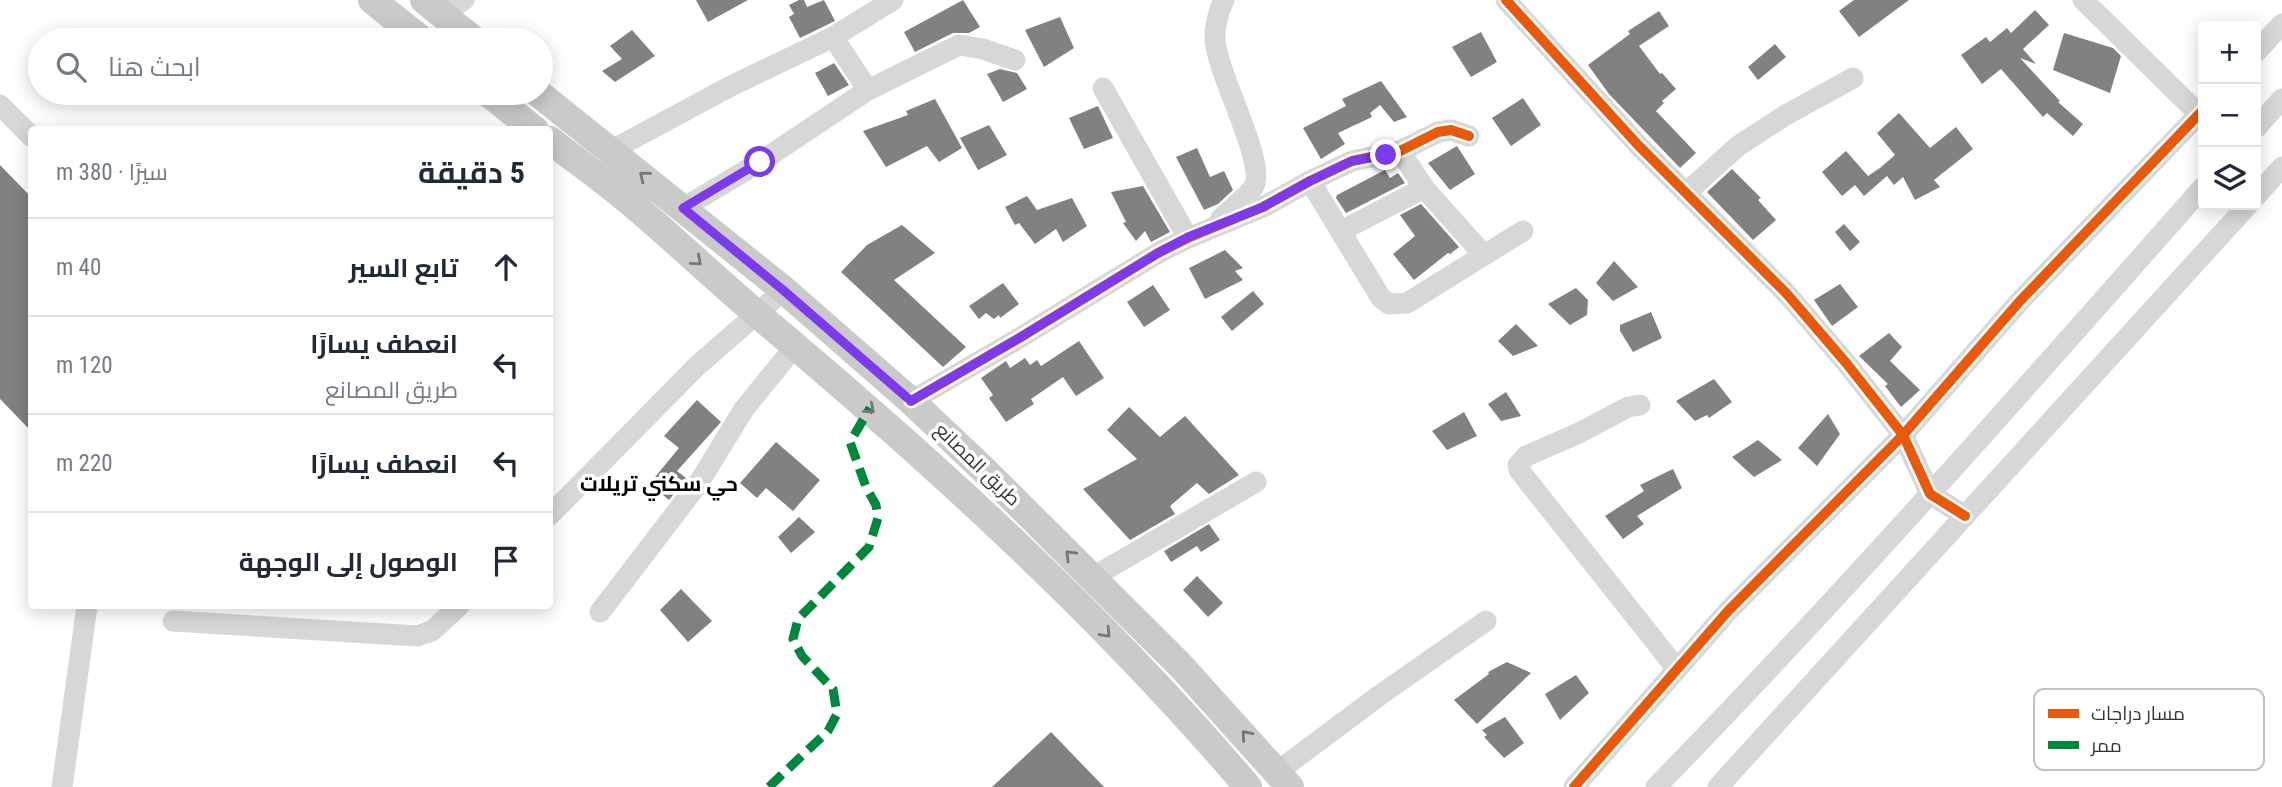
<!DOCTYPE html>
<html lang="ar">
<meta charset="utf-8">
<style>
body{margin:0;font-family:"Roboto Condensed",Cairo,sans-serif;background:#f6f6f7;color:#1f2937;direction:rtl}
.controls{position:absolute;right:21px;top:21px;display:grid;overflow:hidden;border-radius:7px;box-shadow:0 4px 18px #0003}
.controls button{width:63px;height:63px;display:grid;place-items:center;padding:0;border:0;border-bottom:2px solid #e0e1e3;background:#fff;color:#1f2937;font:35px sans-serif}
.stop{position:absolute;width:21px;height:21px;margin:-16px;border:5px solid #7c3aed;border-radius:50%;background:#fff}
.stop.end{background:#7c3aed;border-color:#fff;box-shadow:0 2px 7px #0008}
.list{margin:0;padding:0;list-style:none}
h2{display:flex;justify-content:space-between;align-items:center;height:91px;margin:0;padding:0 28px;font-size:30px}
h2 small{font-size:23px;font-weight:400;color:#747a83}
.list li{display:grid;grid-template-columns:46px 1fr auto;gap:21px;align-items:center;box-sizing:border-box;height:98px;padding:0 28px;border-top:2px solid #e0e1e3}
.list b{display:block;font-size:26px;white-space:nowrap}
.list p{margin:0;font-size:23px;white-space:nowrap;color:#747a83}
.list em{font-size:23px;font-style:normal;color:#747a83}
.icon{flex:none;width:38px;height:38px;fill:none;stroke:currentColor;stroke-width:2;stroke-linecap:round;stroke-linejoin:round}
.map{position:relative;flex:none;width:2282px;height:787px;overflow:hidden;direction:ltr}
.search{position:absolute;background:#fff;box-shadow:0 4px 18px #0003;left:28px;top:28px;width:525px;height:77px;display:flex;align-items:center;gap:18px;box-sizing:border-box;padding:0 24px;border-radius:38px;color:#747a83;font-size:26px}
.panel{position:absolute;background:#fff;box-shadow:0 4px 18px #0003;left:28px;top:126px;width:525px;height:483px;border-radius:7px;direction:rtl}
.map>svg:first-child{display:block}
.building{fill:#818181}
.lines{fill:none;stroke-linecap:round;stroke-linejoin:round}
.minor{stroke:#d7d7d7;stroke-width:21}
.major{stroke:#cacaca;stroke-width:28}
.quiet{stroke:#00873e;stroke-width:9;stroke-dasharray:18 9;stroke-linecap:butt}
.cycleway-casing{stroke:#fff;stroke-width:15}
.cycleway{stroke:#e8590c;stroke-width:10}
.oneway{stroke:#777}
.route{stroke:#7c3aed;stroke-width:9}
.labels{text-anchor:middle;stroke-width:7;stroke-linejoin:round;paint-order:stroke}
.street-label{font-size:19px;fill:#333;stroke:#fff}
.neighbourhood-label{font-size:21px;font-weight:bold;fill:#000;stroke:#fff}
.key{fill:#fff;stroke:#c2c2c2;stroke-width:2}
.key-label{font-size:19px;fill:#333}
</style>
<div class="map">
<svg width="2282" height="787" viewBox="0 0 2282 787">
<rect width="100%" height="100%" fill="#fff"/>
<!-- building -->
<g class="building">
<path d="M 696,0 L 748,0 L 708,22 Z"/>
<path d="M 799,0 L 804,0 L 807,7 L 824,0 L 835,21 L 800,38 L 789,17 L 794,14 L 789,5 Z"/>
<path d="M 963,0 L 980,27 L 969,33 L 953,33 L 915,52 L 904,32 Z"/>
<path d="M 1854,0 L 1909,0 L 1859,37 L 1839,11 Z"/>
<path d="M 2035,10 L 2049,25 L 2023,49 L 2036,64 L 2020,58 L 2060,101 L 2058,102 L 2083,124 L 2073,136 L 2047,113 L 2043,117 L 2001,69 L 1982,84 L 1961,55 L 1986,37 L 1990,42 L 2007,28 L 2011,33 Z"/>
<path d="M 1659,11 L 1669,26 L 1639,46 L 1660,74 L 1662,73 L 1676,89 L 1662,101 L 1664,103 L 1656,111 L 1696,153 L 1680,168 L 1609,94 L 1588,65 L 1630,34 L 1628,31 Z"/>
<path d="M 1060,17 L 1074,48 L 1044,67 L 1025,30 Z"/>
<path d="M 632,30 L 655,56 L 615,82 L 602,71 L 622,59 L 610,46 Z"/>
<path d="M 1481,32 L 1497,62 L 1471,77 L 1452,47 Z"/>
<path d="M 2064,33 L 2113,48 L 2121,56 L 2110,93 L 2053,70 Z"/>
<path d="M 1775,44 L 1786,57 L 1758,80 L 1748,67 Z"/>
<path d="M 834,63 L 849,85 L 828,96 L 815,73 Z"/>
<path d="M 1000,69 L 1017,73 L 1027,89 L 1003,102 L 987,74 Z"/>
<path d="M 1381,81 L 1407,117 L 1394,122 L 1380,105 L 1370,113 L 1372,117 L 1338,133 L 1345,144 L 1321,159 L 1303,128 L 1346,106 L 1342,99 Z"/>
<path d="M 1523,98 L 1541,125 L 1511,146 L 1492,118 Z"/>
<path d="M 935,99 L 962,148 L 939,162 L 927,146 L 886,167 L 863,131 L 908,115 L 906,111 Z"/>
<path d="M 1098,106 L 1113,138 L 1084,149 L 1069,118 Z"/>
<path d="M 1899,113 L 1930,148 L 1956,127 L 1973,149 L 1934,180 L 1940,187 L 1915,200 L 1903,177 L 1894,185 L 1887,176 L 1864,196 L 1855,185 L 1842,196 L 1822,172 L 1846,151 L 1868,176 L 1880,168 L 1895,155 L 1877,133 Z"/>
<path d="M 989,125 L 1007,155 L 978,170 L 960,138 Z"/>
<path d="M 1457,146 L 1475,174 L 1450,190 L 1428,163 Z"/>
<path d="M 1197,148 L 1210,177 L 1224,171 L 1233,190 L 1218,204 L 1204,210 L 1176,157 Z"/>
<path d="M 0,165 L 32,198 L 32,432 L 0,399 Z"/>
<path d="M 1732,169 L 1761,198 L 1758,200 L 1776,220 L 1753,240 L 1707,192 Z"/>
<path d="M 1385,170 L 1390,178 L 1398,173 L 1405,183 L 1346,213 L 1336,198 L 1337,195 Z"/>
<path d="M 1143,186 L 1170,232 L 1151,242 L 1145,231 L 1136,241 L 1123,223 L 1126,222 L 1111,192 Z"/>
<path d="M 1027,196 L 1037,210 L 1072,198 L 1087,226 L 1063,242 L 1056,229 L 1035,244 L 1019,223 L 1015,225 L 1005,207 Z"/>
<path d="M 1421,204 L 1459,247 L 1450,254 L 1448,253 L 1414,280 L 1393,254 L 1415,236 L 1400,215 Z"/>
<path d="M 1844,224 L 1860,242 L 1850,251 L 1835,232 Z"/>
<path d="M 902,225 L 935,253 L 894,280 L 966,347 L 943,367 L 841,272 L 867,245 Z"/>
<path d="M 1225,250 L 1243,268 L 1235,271 L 1243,280 L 1205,299 L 1189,268 Z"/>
<path d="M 1614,261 L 1638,287 L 1613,301 L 1596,283 Z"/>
<path d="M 1003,283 L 1019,304 L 1000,318 L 999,315 L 994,319 L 986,313 L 979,319 L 969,306 Z"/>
<path d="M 1840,284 L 1858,307 L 1832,326 L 1814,300 Z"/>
<path d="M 1153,285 L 1170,310 L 1144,327 L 1127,302 Z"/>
<path d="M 1576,288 L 1588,300 L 1587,315 L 1570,325 L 1548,304 Z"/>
<path d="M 1253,291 L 1264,304 L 1232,331 L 1221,317 Z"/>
<path d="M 1651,312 L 1662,338 L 1633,352 L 1620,331 L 1620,325 Z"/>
<path d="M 1516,324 L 1538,346 L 1513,356 L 1498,341 Z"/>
<path d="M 1889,333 L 1902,347 L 1890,361 L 1920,390 L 1901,407 L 1885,386 L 1888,384 L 1859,356 Z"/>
<path d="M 1079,341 L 1104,378 L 1076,396 L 1063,377 L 1031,399 L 1034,404 L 1006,422 L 989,398 L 993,395 L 981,378 L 1006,361 L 1010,368 L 1025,358 L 1030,365 L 1037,360 L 1041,366 Z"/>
<path d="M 1714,379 L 1732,402 L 1709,418 L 1707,415 L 1695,421 L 1676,401 Z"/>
<path d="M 1506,392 L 1521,416 L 1501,421 L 1488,404 Z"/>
<path d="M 697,400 L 721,422 L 677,471 L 686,478 L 669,500 L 658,491 L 654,495 L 646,488 L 679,448 L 664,436 Z"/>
<path d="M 1129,407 L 1160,437 L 1185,416 L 1239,475 L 1209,494 L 1197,483 L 1170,506 L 1175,514 L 1130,540 L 1083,489 L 1137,459 L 1107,430 Z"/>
<path d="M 1464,412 L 1477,436 L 1447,450 L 1432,431 Z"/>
<path d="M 1828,414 L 1840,434 L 1817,466 L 1798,448 Z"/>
<path d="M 1758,440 L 1782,460 L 1754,477 L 1732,457 Z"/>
<path d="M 776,442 L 820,480 L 793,511 L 766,488 L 757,498 L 740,483 Z"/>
<path d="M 1673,469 L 1682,488 L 1637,516 L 1644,524 L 1623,539 L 1605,516 L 1644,491 L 1640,485 Z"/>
<path d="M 799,517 L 815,532 L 791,553 L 778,537 Z"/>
<path d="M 1209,524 L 1220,540 L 1201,552 L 1197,546 L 1171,562 L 1164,551 Z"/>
<path d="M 1197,576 L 1223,603 L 1208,617 L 1183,590 Z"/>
<path d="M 681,589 L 712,621 L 688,642 L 660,610 Z"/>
<path d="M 1507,662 L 1531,673 L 1477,724 L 1454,700 L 1489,674 L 1488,672 Z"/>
<path d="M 1576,675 L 1589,693 L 1560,720 L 1545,694 Z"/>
<path d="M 1505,717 L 1524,743 L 1504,758 L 1484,737 L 1487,735 L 1482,730 Z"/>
<path d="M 1051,732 L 1104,787 L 992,787 Z"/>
</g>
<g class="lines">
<!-- minor -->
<g class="minor">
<path d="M 1506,0 L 1638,145 L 1787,294 L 1847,364 L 1903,435 L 1930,494 L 1965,516"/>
<path d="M 2083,0 L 2203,118"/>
<path d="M 442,14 L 464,0"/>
<path d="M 833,37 L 868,90"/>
<path d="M 2256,52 L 2282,24"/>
<path d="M 1103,88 L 1188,238"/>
<path d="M 0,105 L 32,137"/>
<path d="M 2256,128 L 2282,99"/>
<path d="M 612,150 L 729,87 L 833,37 L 893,0"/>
<path d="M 1400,151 L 1424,188 L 1483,254"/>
<path d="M 1310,181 L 1381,298 L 1389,304 L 1407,303 L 1523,231"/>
<path d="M 1686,193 L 1738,146 L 1784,116 L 1853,78"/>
<path d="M 2256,196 L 2282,167"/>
<path d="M 683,208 L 760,162 L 868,90 L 959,45 L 983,49 L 1015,60"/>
<path d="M 1221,218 C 1231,209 1245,199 1253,188 C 1269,165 1215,72 1215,37 C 1215,25 1219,10 1224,0"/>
<path d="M 1341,231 L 1424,188"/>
<path d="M 911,401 L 1021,337 L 1158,253 L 1188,238 L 1263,207 L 1310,181 L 1352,161 L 1400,151 L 1438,132 L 1451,130 L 1469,136"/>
<path d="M 1640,405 L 1628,407 L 1579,433 L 1526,456 L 1518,465 L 1519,470 L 1677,669"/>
<path d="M 550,515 L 697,366 L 784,290"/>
<path d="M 1093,577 L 1256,482"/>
<path d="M 600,612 L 698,484 L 744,409 L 796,345"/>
<path d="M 173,621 L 417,636 L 432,631 L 459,606"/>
<path d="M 1277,772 L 1380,695 L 1486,621"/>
<path d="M 62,787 L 87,606"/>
<path d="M 1574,787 L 1728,611 L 1903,435 L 2020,301 L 2203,110"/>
<path d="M 1656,787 C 1845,593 2024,390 2203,187"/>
<path d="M 1718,787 L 2248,205"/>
</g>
<!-- major -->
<g class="major">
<path d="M 372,0 L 422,40"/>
<path d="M 424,0 L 474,40"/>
<path d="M 488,93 L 535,130"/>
<path d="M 538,93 L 784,290 L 911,401 L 983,469 L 1180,665 L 1290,787"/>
<path d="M 550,140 C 575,160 601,178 625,198 C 670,235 712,276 757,314 C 931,460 1100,613 1248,787"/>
</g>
<!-- quiet -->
<path class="quiet" d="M 769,787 L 828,731 L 837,714 L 833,689 L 802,656 L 793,639 L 798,619 L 869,547 L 878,518 L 876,505 L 866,487 L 850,442 L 870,408"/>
<defs>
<g id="cycleway">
<path d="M 1506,0 L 1638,145 L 1787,294 L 1847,364 L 1903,435 L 1930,494 L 1965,516"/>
<path d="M 911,401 L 1021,337 L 1158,253 L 1188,238 L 1263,207 L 1310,181 L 1352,161 L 1400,151 L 1438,132 L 1451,130 L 1469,136"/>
<path d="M 1574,787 L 1728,611 L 1903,435 L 2020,301 L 2203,110"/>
</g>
</defs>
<!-- cycleway casing -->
<use href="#cycleway" class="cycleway-casing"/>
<!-- cycleway -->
<use href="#cycleway" class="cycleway"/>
</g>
<!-- one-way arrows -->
<defs><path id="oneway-chevron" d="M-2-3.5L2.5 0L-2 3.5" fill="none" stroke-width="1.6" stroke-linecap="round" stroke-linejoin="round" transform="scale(1.75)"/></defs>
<g class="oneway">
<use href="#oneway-chevron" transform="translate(644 176) rotate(-141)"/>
<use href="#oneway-chevron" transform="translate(697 261) rotate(41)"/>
<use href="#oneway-chevron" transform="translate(870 409) rotate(41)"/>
<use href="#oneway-chevron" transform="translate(1070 555) rotate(-135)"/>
<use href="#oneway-chevron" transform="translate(1106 633) rotate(47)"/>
<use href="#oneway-chevron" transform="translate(1246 735) rotate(-131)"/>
</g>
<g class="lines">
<!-- route -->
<path class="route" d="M 760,162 L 683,208 L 783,290 L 911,401 L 1021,337 L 1158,253 L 1188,237 L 1263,207 L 1310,181 L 1352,161 L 1386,155"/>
</g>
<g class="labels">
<!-- street labels -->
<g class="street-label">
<text transform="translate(978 464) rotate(44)" y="7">طريق المصانع</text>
</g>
<!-- neighbourhood labels -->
<g class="neighbourhood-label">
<text x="659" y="491">حي سكني تريلات</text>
</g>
</g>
<!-- legend -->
<rect x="2034" y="689" width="230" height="81" rx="10" class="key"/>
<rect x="2048" y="709" width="31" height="9" fill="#e8590c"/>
<rect x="2048" y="741" width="31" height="8" fill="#00873e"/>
<g class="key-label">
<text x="2091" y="720">مسار دراجات</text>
<text x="2091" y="752">ممر</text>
</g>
</svg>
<div class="controls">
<button>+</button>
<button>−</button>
<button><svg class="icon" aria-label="layers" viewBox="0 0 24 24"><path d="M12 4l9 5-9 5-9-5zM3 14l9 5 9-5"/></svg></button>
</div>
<div class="stop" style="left:760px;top:162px"></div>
<div class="stop end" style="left:1386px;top:155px"></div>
<div class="search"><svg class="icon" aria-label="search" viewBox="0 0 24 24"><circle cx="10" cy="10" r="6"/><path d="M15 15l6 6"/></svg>ابحث هنا</div>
<section class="panel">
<h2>5 دقيقة<small>سيرًا · 380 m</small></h2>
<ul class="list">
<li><svg class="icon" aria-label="ahead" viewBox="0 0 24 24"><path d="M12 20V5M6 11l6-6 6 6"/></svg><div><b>تابع السير</b></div><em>40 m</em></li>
<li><svg class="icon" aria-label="left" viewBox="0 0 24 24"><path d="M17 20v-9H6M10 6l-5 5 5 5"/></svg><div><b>انعطف يسارًا</b><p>طريق المصانع</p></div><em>120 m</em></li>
<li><svg class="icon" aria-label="left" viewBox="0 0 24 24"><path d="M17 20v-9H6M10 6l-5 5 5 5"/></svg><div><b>انعطف يسارًا</b></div><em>220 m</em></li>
<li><svg class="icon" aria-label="arrive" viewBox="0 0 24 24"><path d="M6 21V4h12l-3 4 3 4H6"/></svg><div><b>الوصول إلى الوجهة</b></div></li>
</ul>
</section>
</div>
